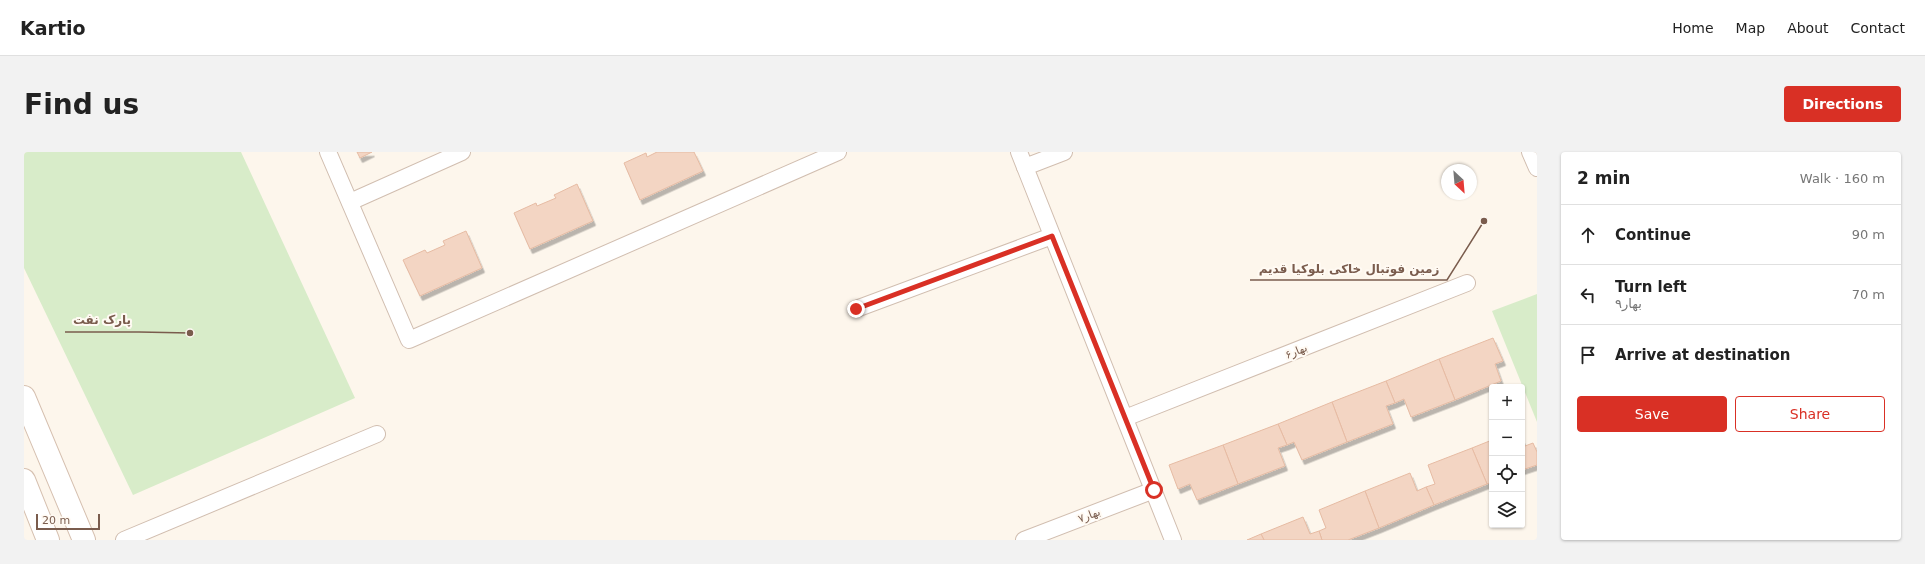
<!DOCTYPE html>
<meta charset="utf-8">
<style>
body{margin:0;font-family:"DejaVu Sans",Vazirmatn,sans-serif;background:#f2f2f2;color:#222}
.controls{position:absolute;right:12px;bottom:12px;display:grid;overflow:hidden;border-radius:4px;box-shadow:0 1px 3px #0004}
.controls button{width:36px;height:36px;display:grid;place-items:center;padding:0;border:0;border-bottom:1px solid #e0e0e0;background:#fff;color:#222;font:20px sans-serif}
.compass{position:absolute;left:1417px;top:12px;width:36px;height:36px;border-radius:50%;background:#fff;box-shadow:0 1px 3px #0004;rotate:154deg}
.scale{position:absolute;left:12px;bottom:10px;width:64px;box-sizing:border-box;padding-left:4px;border:2px solid #7a5c4d;border-top:0;font-size:11px;line-height:14px;white-space:nowrap;color:#7a5c4d;-webkit-text-stroke:3px #fffaf3;paint-order:stroke}
.stop{position:absolute;width:12px;height:12px;margin:-9px;border:3px solid #d93025;border-radius:50%;background:#fff}
.stop.end{background:#d93025;border-color:#fff;box-shadow:0 1px 4px #0008}
.list{margin:0;padding:0;list-style:none}
h2{display:flex;justify-content:space-between;align-items:center;height:52px;margin:0;padding:0 16px;font-size:17px}
h2 small{font-size:13px;font-weight:400;color:#767676}
.list li{display:grid;grid-template-columns:26px 1fr auto;gap:12px;align-items:center;box-sizing:border-box;height:60px;padding:0 16px;border-top:1px solid #e0e0e0}
.list b{display:block;font-size:15px;white-space:nowrap}
.list p{margin:0;font-size:13px;white-space:nowrap;color:#767676}
.list em{font-size:13px;font-style:normal;color:#767676}
.actions{display:flex;gap:8px;padding:12px 16px}
.actions a{flex:1;padding:9px 0;border:1px solid #d93025;border-radius:4px;text-align:center;font-size:14px;color:#d93025}
.actions .main{background:#d93025;color:#fff}
.icon{flex:none;width:22px;height:22px;fill:none;stroke:currentColor;stroke-width:2;stroke-linecap:round;stroke-linejoin:round}
.map{position:relative;flex:none;width:1513px;height:388px;overflow:hidden;border-radius:4px}
header{display:flex;align-items:center;gap:24px;box-sizing:border-box;height:56px;padding:0 20px;background:#fff;border-bottom:1px solid #e0e0e0}
header strong{font-size:19px}
nav{display:flex;gap:22px;margin-inline-start:auto;font-size:14px}
.intro{display:flex;align-items:center;justify-content:space-between;box-sizing:border-box;height:96px;padding:0 24px}
h1{margin:0;font-size:28px}
.button{padding:10px 18px;border-radius:4px;background:#d93025;color:#fff;font-size:14px;font-weight:700}
main{display:flex;gap:24px;padding:0 24px}
aside{flex:1;background:#fff;border-radius:4px;box-shadow:0 1px 3px #0004}
.map>svg:first-child{display:block}
.green{fill:#d8ecc9}
.building{fill:#f3d5c3;stroke:#e6bba3;filter:url(#shadow)}
.lines{fill:none;stroke-linecap:round;stroke-linejoin:round}
.street-casing{stroke:#d1beb0;stroke-width:18}
.secondary-casing{stroke:#d6c0b0;stroke-width:24}
.street{stroke:#fff;stroke-width:16}
.secondary{stroke:#fff;stroke-width:22}
.route{stroke:#d93025;stroke-width:5}
.labels{text-anchor:middle;stroke-width:4;stroke-linejoin:round;paint-order:stroke}
.street-label{font-size:11px;fill:#7a5c4d;stroke:#fffaf3}
.leader{fill:none;stroke:#7a5c4d;stroke-width:1.5}
.callout-dot{fill:#7a5c4d;stroke:#fffaf3;stroke-width:1.5}
.callout-label{font-size:12px;text-anchor:middle;font-weight:bold;fill:#7a5c4d;stroke:#fffaf3;stroke-width:4;stroke-linejoin:round;paint-order:stroke}
</style>
<header>
<strong>Kartio</strong>
<nav><a>Home</a><a>Map</a><a>About</a><a>Contact</a></nav>
</header>
<div class="intro"><h1>Find us</h1><a class="button">Directions</a></div>
<main>
<div class="map">
<svg width="1513" height="388" viewBox="0 0 1513 388">
<defs>
<filter id="shadow"><feDropShadow dx="2.5" dy="4.5" stdDeviation="0" flood-color="#0004"/></filter>
</defs>
<rect width="100%" height="100%" fill="#fdf6ec"/>
<!-- green -->
<g class="green">
<path d="M 0,0 L 217,0 L 331,246 L 109,343 L 0,116 Z"/>
<path d="M 1513,142 L 1513,270 L 1468,159 Z"/>
</g>
<!-- building -->
<g class="building">
<path d="M 333,0 L 348,0 L 336,6 Z"/>
<path d="M 633,0 L 670,0 L 679,19 L 616,48 L 600,11 L 622,1 L 623,5 Z"/>
<path d="M 553,32 L 569,69 L 506,97 L 490,61 L 512,51 L 513,54 L 532,46 L 530,43 Z"/>
<path d="M 442,79 L 458,116 L 396,144 L 379,108 L 401,98 L 403,101 L 421,93 L 419,89 Z"/>
<path d="M 1469,186 L 1479,209 L 1471,212 L 1477,229 L 1431,248 L 1415,207 Z"/>
<path d="M 1415,207 L 1431,248 L 1387,265 L 1380,247 L 1371,251 L 1362,229 Z"/>
<path d="M 1362,229 L 1371,251 L 1362,254 L 1369,272 L 1323,290 L 1308,250 Z"/>
<path d="M 1308,250 L 1323,290 L 1278,308 L 1270,290 L 1263,293 L 1254,272 Z"/>
<path d="M 1254,272 L 1263,293 L 1254,296 L 1261,314 L 1214,332 L 1199,293 Z"/>
<path d="M 1498,287 L 1501,294 L 1509,291 L 1513,300 L 1513,313 L 1498,318 Z"/>
<path d="M 1468,288 L 1468,330 L 1463,332 L 1448,296 Z"/>
<path d="M 1199,293 L 1214,332 L 1173,348 L 1166,332 L 1154,337 L 1145,313 Z"/>
<path d="M 1448,296 L 1463,332 L 1410,353 L 1402,335 L 1411,332 L 1404,313 Z"/>
<path d="M 1386,321 L 1393,339 L 1402,335 L 1410,353 L 1355,376 L 1341,339 Z"/>
<path d="M 1341,339 L 1355,376 L 1324,388 L 1298,388 L 1295,379 L 1302,376 L 1295,358 Z"/>
<path d="M 1279,365 L 1286,382 L 1295,379 L 1298,388 L 1240,388 L 1237,382 Z"/>
<path d="M 1237,382 L 1240,388 L 1223,388 Z"/>
</g>
<g class="lines">
<defs>
<g id="street">
<path d="M 304,0 L 385,188 L 814,0"/>
<path d="M 995,0 L 1149,388"/>
<path d="M 1506,0 L 1513,16"/>
<path d="M 1001,15 L 1040,0"/>
<path d="M 326,50 L 438,0"/>
<path d="M 832,157 L 1028,84"/>
<path d="M 1101,266 L 1443,131"/>
<path d="M 100,388 L 353,282"/>
<path d="M 1000,388 L 1130,338"/>
</g>
<g id="secondary">
<path d="M 0,245 L 60,388"/>
<path d="M 0,328 L 24,388"/>
</g>
</defs>
<!-- street casing -->
<use href="#street" class="street-casing"/>
<!-- secondary casing -->
<use href="#secondary" class="secondary-casing"/>
<!-- street -->
<use href="#street" class="street"/>
<!-- secondary -->
<use href="#secondary" class="secondary"/>
</g>
<g class="lines">
<!-- route -->
<path class="route" d="M 832,157 L 1028,84 L 1130,338"/>
</g>
<g class="labels">
<!-- street labels -->
<g class="street-label">
<text transform="translate(1272 199) rotate(-22)" y="4">بهار۶</text>
<text transform="translate(1065 363) rotate(-21)" y="4">بهار۷</text>
</g>
</g>
<!-- callouts -->
<path class="leader" d="M1460 69L1423 128H1226M166 181L115 180H41"/>
<g class="callout-dot">
<circle cx="1460" cy="69" r="4"/>
<circle cx="166" cy="181" r="4"/>
</g>
<g class="callout-label">
<text x="1325" y="121">زمین فوتبال خاکی بلوکیا قدیم</text>
<text x="78" y="172">پارک نفت</text>
</g>
</svg>
<div class="controls">
<button>+</button>
<button>−</button>
<button><svg class="icon" aria-label="locate" viewBox="0 0 24 24"><circle cx="12" cy="12" r="6"/><path d="M12 2v4M12 18v4M2 12h4M18 12h4"/></svg></button>
<button><svg class="icon" aria-label="layers" viewBox="0 0 24 24"><path d="M12 4l9 5-9 5-9-5zM3 14l9 5 9-5"/></svg></button>
</div>
<svg class="compass" viewBox="-18 -18 36 36"><path d="M0-13l5 13h-10z" fill="#e53935"/><path d="M0 13l5-13h-10z" fill="#767676"/></svg>
<div class="scale">20 m</div>
<div class="stop" style="left:1130px;top:338px"></div>
<div class="stop end" style="left:832px;top:157px"></div>
</div>
<aside>
<h2>2 min<small>Walk · 160 m</small></h2>
<ul class="list">
<li><svg class="icon" aria-label="ahead" viewBox="0 0 24 24"><path d="M12 20V5M6 11l6-6 6 6"/></svg><div><b>Continue</b></div><em>90 m</em></li>
<li><svg class="icon" aria-label="left" viewBox="0 0 24 24"><path d="M17 20v-9H6M10 6l-5 5 5 5"/></svg><div><b>Turn left</b><p>بهار۹</p></div><em>70 m</em></li>
<li><svg class="icon" aria-label="arrive" viewBox="0 0 24 24"><path d="M6 21V4h12l-3 4 3 4H6"/></svg><div><b>Arrive at destination</b></div></li>
</ul>
<div class="actions"><a class="main">Save</a><a>Share</a></div>
</aside>
</main>
